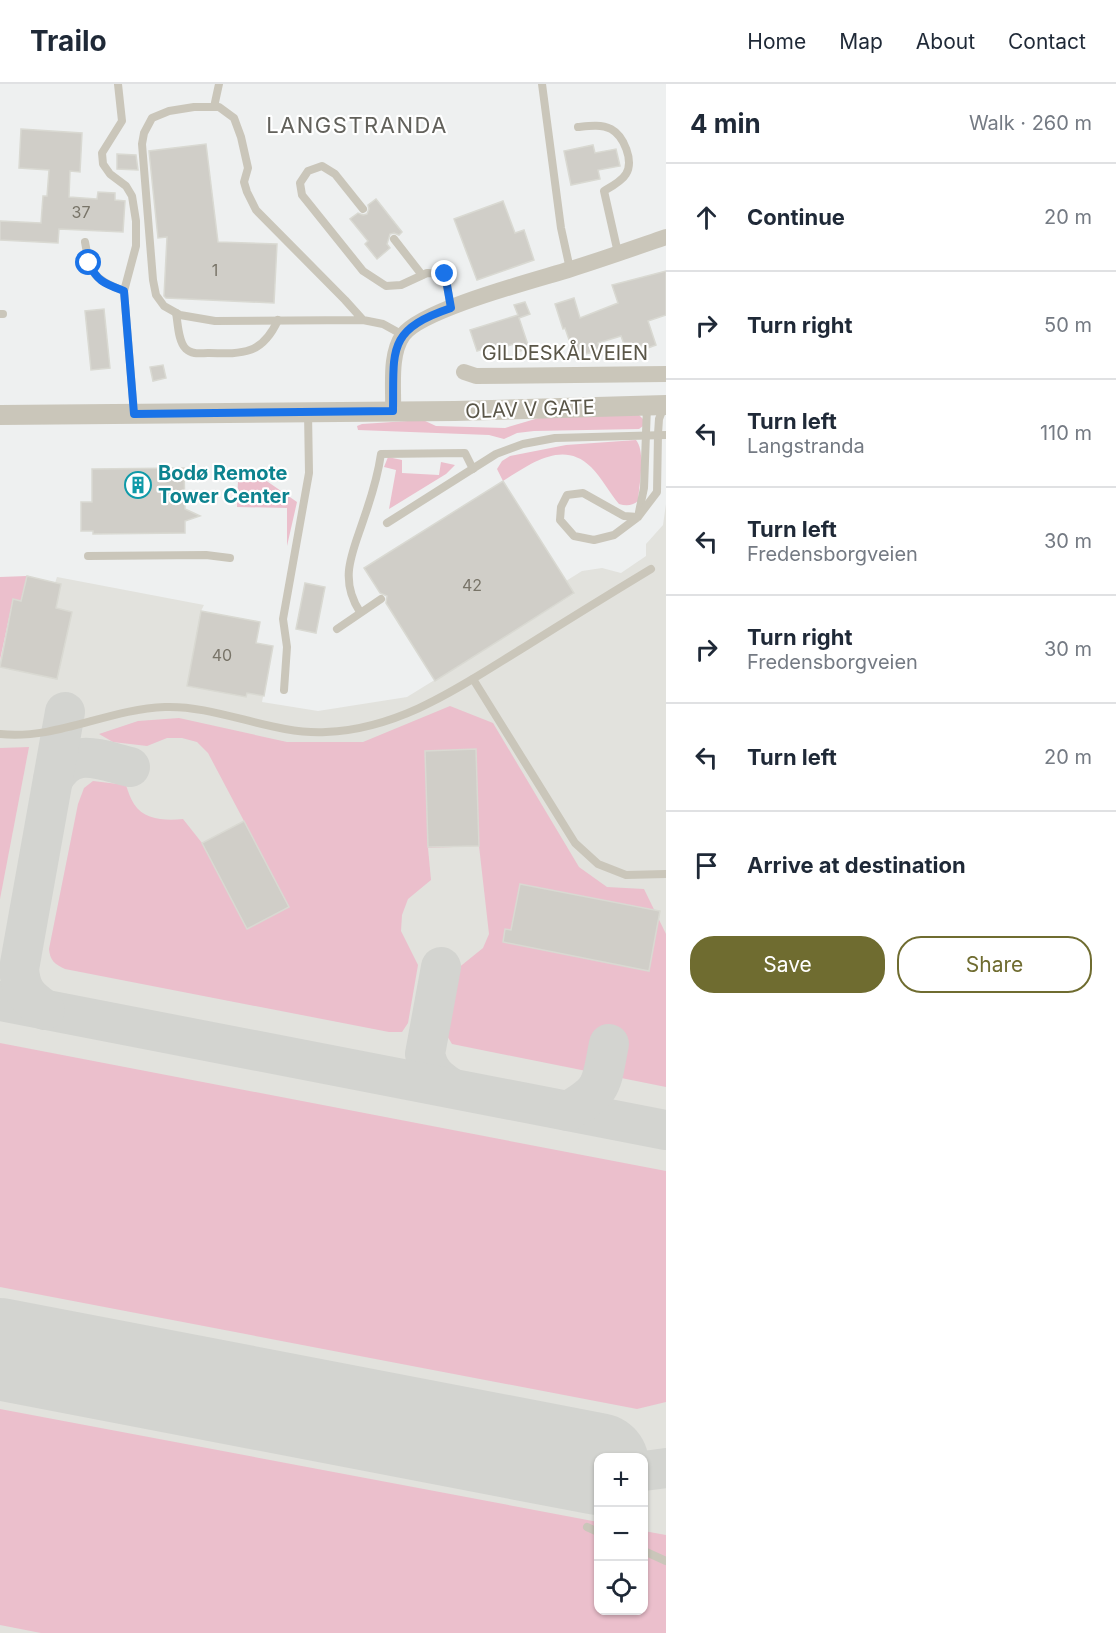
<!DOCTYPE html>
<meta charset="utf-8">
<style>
body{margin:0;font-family:Inter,sans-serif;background:#f6f6f7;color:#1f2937}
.controls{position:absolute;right:18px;bottom:18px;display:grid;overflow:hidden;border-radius:12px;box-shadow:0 2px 4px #0004}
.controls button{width:54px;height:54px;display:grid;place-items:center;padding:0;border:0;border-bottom:2px solid #e0e1e3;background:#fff;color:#1f2937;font:30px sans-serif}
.stop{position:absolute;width:18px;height:18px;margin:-14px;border:4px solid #1a73e8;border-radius:50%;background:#fff}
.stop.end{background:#1a73e8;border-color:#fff;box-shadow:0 2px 6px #0008}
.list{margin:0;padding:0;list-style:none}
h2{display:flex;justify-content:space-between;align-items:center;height:78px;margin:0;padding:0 24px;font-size:26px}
h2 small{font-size:20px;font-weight:400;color:#747a83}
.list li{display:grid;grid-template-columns:39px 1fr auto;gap:18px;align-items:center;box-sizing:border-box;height:108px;padding:0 24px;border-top:2px solid #e0e1e3}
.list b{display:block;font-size:22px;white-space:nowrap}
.list p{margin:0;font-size:20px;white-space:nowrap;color:#747a83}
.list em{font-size:20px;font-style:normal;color:#747a83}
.actions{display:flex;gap:12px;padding:18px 24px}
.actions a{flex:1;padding:14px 0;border:2px solid #6f6c30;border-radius:24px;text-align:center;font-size:21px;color:#6f6c30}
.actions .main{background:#6f6c30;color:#fff}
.icon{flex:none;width:33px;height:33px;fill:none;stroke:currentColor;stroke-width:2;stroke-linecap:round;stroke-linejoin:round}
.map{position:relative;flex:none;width:666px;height:1549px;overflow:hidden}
header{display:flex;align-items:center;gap:36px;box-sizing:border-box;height:84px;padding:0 30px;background:#fff;border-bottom:2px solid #e0e1e3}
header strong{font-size:28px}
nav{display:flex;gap:33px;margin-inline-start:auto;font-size:21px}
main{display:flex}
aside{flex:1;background:#fff}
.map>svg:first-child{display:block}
.airport{fill:#e2e2dd;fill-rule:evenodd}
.green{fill:#ebbfcc}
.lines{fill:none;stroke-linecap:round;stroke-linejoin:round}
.taxiway{stroke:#d3d4d0;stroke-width:40}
.runway{stroke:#d3d4d0;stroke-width:102}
.building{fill:#d0cec8;stroke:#d9d9d2;stroke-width:1.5}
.service{stroke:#cac6ba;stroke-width:8}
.minor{stroke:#cac6ba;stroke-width:16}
.tertiary{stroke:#cac6ba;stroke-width:20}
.route{stroke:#1a73e8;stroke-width:8}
.labels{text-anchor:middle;stroke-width:4.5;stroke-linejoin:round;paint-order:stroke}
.number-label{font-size:16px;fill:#787468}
.street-label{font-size:20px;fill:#5a5648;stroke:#fff}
.culture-label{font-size:20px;font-weight:bold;fill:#0d838f;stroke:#fff;text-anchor:start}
.quarter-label{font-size:22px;letter-spacing:1.5px;fill:#62615b;stroke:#fff}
</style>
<header>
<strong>Trailo</strong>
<nav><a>Home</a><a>Map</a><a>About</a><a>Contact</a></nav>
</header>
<main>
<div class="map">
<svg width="666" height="1549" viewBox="0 0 666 1549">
<rect width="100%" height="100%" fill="#eef0f0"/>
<!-- airport -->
<path class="airport" d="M 666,420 L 666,1549 L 0,1549 L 0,576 L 13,515 L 21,516 L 27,492 L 55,499 L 57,493 L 204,521 L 201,527 L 260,538 L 256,559 L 273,562 L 262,618 L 318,627 L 407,613 L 574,510 L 566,497 L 582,487 L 602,484 L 621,489 L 646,472 L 646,460 L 663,441 ZM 598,1374 L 644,1374 L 644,1526 L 598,1526 Z"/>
<!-- green -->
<g class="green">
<path d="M 639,331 L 643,335 L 643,342 L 639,345 L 534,347 L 517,349 L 504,355 L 489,351 L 358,346 L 357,342 L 362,340 L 423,336 L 436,342 L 505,344 L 542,333 Z"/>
<path d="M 636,356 C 646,368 639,401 638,417 C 632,422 626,422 619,420 C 609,408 602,394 591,383 C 563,355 530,380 503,397 L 497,385 L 502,377 L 510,372 L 566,361 Z"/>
<path d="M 388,373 L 402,376 L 402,389 L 439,391 L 441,378 L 455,381 L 446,390 L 389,425 L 396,386 L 384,383 Z"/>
<path d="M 248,384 L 297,418 L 287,462 L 287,424 L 237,423 L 238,396 Z"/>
<path d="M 27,492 L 21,517 L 13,515 L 0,576 L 0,493 Z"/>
<path d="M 450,622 L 493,639 L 579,783 L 607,803 L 644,805 L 666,850 L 666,1003 L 452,960 L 446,950 L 457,885 L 483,864 L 489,850 L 479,762 L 428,764 L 431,796 L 408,815 L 402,831 L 401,847 L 418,881 L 408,939 L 402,948 L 389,948 L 65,885 C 55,880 50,877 49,865 L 78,720 L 84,704 L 93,697 L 126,701 C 128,707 130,714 134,720 C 144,736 166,737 183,735 L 202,759 L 244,737 L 208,669 L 197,658 L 182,654 L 167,654 L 147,662 L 113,658 L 99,650 L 138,637 L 179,634 L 287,658 L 363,658 Z"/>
<path d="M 29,663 L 0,815 L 0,664 Z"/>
<path d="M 0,959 L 666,1087 L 666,1318 L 637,1325 L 0,1203 Z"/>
<path d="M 0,1325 L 598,1438 L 598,1526 L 644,1526 L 644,1447 L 666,1451 L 666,1549 L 41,1549 L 0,1541 Z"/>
</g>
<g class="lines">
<!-- taxiway -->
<g class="taxiway">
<path d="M 53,696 C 71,661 100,676 130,683"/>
<path d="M 441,883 L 425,970 C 429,988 436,994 451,1004"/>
<path d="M 0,917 L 666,1046"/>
<path d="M 45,926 C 27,913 21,907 19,885 L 65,628"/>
<path d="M 568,1027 C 605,1006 601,999 609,960"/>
<path d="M 644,1387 L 666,1384"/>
</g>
<!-- runway -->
<path class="runway" d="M 0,1265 L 598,1380"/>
</g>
<!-- building -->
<g class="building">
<path d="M 21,45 L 82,49 L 80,88 L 70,87 L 69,113 L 97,115 L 98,108 L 115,109 L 115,116 L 125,117 L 123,148 L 59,145 L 58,159 L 0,156 L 0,137 L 41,139 L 43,112 L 47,112 L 49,86 L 19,84 Z"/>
<path d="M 206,60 L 218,158 L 277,160 L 274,219 L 166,214 L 164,212 L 167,153 L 158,154 L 149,67 Z"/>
<path d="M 593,61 L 595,69 L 616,65 L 620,82 L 598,86 L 600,95 L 571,101 L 564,67 Z"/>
<path d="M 117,70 L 136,71 L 138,86 L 117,85 Z"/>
<path d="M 376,115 L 402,148 L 399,151 L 394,149 L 390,150 L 387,160 L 390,164 L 377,175 L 365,160 L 368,157 L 350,135 L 358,129 L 363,131 L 367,130 L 369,125 L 368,121 Z"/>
<path d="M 503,117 L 515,149 L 524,146 L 534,176 L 477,196 L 454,135 Z"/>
<path d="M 666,187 L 666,231 L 648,237 L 656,261 L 645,265 L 643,261 L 626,266 L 621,252 L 598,259 L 600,266 L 575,273 L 565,244 L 563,245 L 555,220 L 574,214 L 580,234 L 618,219 L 612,201 Z"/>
<path d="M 525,218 L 530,230 L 519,234 L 529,264 L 517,268 L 514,260 L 491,267 L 490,263 L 477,267 L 470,246 L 518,231 L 514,221 Z"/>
<path d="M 104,225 L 110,284 L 91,286 L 85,227 Z"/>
<path d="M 163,281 L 166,294 L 153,297 L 150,283 Z"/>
<path d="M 184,384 L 185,425 L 200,432 L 185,437 L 185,449 L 93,450 L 93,447 L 81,447 L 81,418 L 92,418 L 92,385 Z"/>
<path d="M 503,397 L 574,509 L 435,597 L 386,519 L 387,512 L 380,509 L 364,484 Z"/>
<path d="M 27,492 L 61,500 L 56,524 L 72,528 L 57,595 L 0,583 L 13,515 L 21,517 Z"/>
<path d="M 305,499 L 325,503 L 316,549 L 296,545 Z"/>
<path d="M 201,527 L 260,538 L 256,559 L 273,562 L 264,612 L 247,609 L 246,613 L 187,602 Z"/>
<path d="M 476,665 L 479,762 L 428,763 L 425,667 Z"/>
<path d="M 244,737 L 289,823 L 247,845 L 202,759 Z"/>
<path d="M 520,800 L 660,827 L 649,887 L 503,858 L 505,845 L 511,846 Z"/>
</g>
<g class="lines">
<!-- service -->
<g class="service">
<path d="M 118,0 L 122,37 L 102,69 L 103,80 L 110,90 L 126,102 L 132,112 L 136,137 L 136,162 L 124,207 L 134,329"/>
<path d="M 542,0 L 561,144 L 570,185"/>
<path d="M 214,23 L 219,0"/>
<path d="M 578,43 C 588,42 601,40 611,45 C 624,52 634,77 626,90 C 622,97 611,103 604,107 L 618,169"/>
<path d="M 363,125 L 335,90 L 322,82 L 308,87 L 300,99 L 302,111 L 363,187 L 386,202 L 401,201 L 427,189 L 445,190 L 451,224"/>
<path d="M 394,155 L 422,191"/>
<path d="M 85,158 C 91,192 93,194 124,207"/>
<path d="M 176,229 C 178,239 178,258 186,265 C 192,271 201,269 208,269 C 243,270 262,271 278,236"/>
<path d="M 0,230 L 3,230"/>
<path d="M 363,236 L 215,237 L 180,231 L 164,222 L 156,211 L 153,196 L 142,60 L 144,49 L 152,34 L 169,27 L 194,23 L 219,23 L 234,34 L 241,53 L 248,84 L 244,98 L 247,108 L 256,126 L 345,216 L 363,236 L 383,240 L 403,251"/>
<path d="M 639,428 L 644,404 L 647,322"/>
<path d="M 638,433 L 624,432 L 583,409 L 567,411 L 561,423 L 560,436 L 574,452 L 594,456 L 614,451 L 638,433 L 657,408 L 658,350 L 659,335 L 664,322"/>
<path d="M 387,439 L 496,370 L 523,360 L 555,354 L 666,351"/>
<path d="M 88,472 L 206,471 L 230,474"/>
<path d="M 360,528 C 338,494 353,468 364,434 C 371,414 378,391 381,370 L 465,369 L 473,385"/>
<path d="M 337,545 L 381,515"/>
<path d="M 473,595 L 575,759 L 598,780 L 626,791 L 666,790"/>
<path d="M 284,606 L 287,563 L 283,535 L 309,389 L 308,328"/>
<path d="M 0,650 C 57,656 108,625 165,623 C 217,621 273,651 326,648 C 401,645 461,602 523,564 C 566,537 608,511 651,485"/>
<path d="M 587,1443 L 598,1448"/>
<path d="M 644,1467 L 666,1477"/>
</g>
<!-- minor -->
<g class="minor">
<path d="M 464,288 L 476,292 L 666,290"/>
<path d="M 393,327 C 394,304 389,271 403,251 C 422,225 536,196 571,185 C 603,175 634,164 666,153"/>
</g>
<!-- tertiary -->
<path class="tertiary" d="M 0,331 L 455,327 L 666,321"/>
</g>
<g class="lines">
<!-- route -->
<path class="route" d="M 89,179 C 97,198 106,200 124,207 L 134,330 L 393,327 C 394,266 386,246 451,224 L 445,190"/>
</g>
<!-- icons -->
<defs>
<symbol id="building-ring" viewBox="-11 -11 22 22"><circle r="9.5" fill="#fff" stroke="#0f9aa8" stroke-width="1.5"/><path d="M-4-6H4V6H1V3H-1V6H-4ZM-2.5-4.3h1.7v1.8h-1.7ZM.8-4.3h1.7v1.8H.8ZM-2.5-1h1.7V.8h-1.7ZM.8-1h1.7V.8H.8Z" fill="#0f9aa8"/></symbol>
</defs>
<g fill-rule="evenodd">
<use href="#building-ring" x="123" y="386" width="30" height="30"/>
</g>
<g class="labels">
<!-- number labels -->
<g class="number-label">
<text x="81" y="134">37</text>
<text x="215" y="192">1</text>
<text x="472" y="507">42</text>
<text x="222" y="577">40</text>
</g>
<!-- street labels -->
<g class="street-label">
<text x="565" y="276">GILDESKÅLVEIEN</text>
<text transform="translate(530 325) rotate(-2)" y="7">OLAV V GATE</text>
</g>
<!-- culture labels -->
<g class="culture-label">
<text x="158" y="396">Bodø Remote<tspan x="158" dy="23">Tower Center</tspan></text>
</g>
<!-- quarter labels -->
<g class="quarter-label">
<text x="357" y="49">LANGSTRANDA</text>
</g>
</g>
</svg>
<div class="controls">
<button>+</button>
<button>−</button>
<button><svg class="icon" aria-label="locate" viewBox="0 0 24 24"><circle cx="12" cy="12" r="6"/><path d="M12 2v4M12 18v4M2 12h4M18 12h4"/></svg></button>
</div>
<div class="stop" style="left:89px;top:179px"></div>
<div class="stop end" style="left:445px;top:190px"></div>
</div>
<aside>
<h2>4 min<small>Walk · 260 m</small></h2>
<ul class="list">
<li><svg class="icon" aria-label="ahead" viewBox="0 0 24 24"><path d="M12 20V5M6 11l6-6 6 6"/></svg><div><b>Continue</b></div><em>20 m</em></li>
<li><svg class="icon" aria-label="right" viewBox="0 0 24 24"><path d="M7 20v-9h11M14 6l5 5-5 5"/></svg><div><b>Turn right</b></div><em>50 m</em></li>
<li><svg class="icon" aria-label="left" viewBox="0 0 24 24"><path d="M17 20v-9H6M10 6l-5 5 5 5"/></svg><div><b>Turn left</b><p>Langstranda</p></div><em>110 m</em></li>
<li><svg class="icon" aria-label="left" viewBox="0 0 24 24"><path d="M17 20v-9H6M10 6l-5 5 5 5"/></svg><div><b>Turn left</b><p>Fredensborgveien</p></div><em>30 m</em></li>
<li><svg class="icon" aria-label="right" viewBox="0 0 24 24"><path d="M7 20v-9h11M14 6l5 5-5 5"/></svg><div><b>Turn right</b><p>Fredensborgveien</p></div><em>30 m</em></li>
<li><svg class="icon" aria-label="left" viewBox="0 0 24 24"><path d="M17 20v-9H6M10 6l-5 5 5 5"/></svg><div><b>Turn left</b></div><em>20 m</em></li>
<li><svg class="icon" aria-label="arrive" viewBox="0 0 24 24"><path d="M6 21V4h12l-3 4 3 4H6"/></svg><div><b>Arrive at destination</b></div></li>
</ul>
<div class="actions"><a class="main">Save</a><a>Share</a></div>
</aside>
</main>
